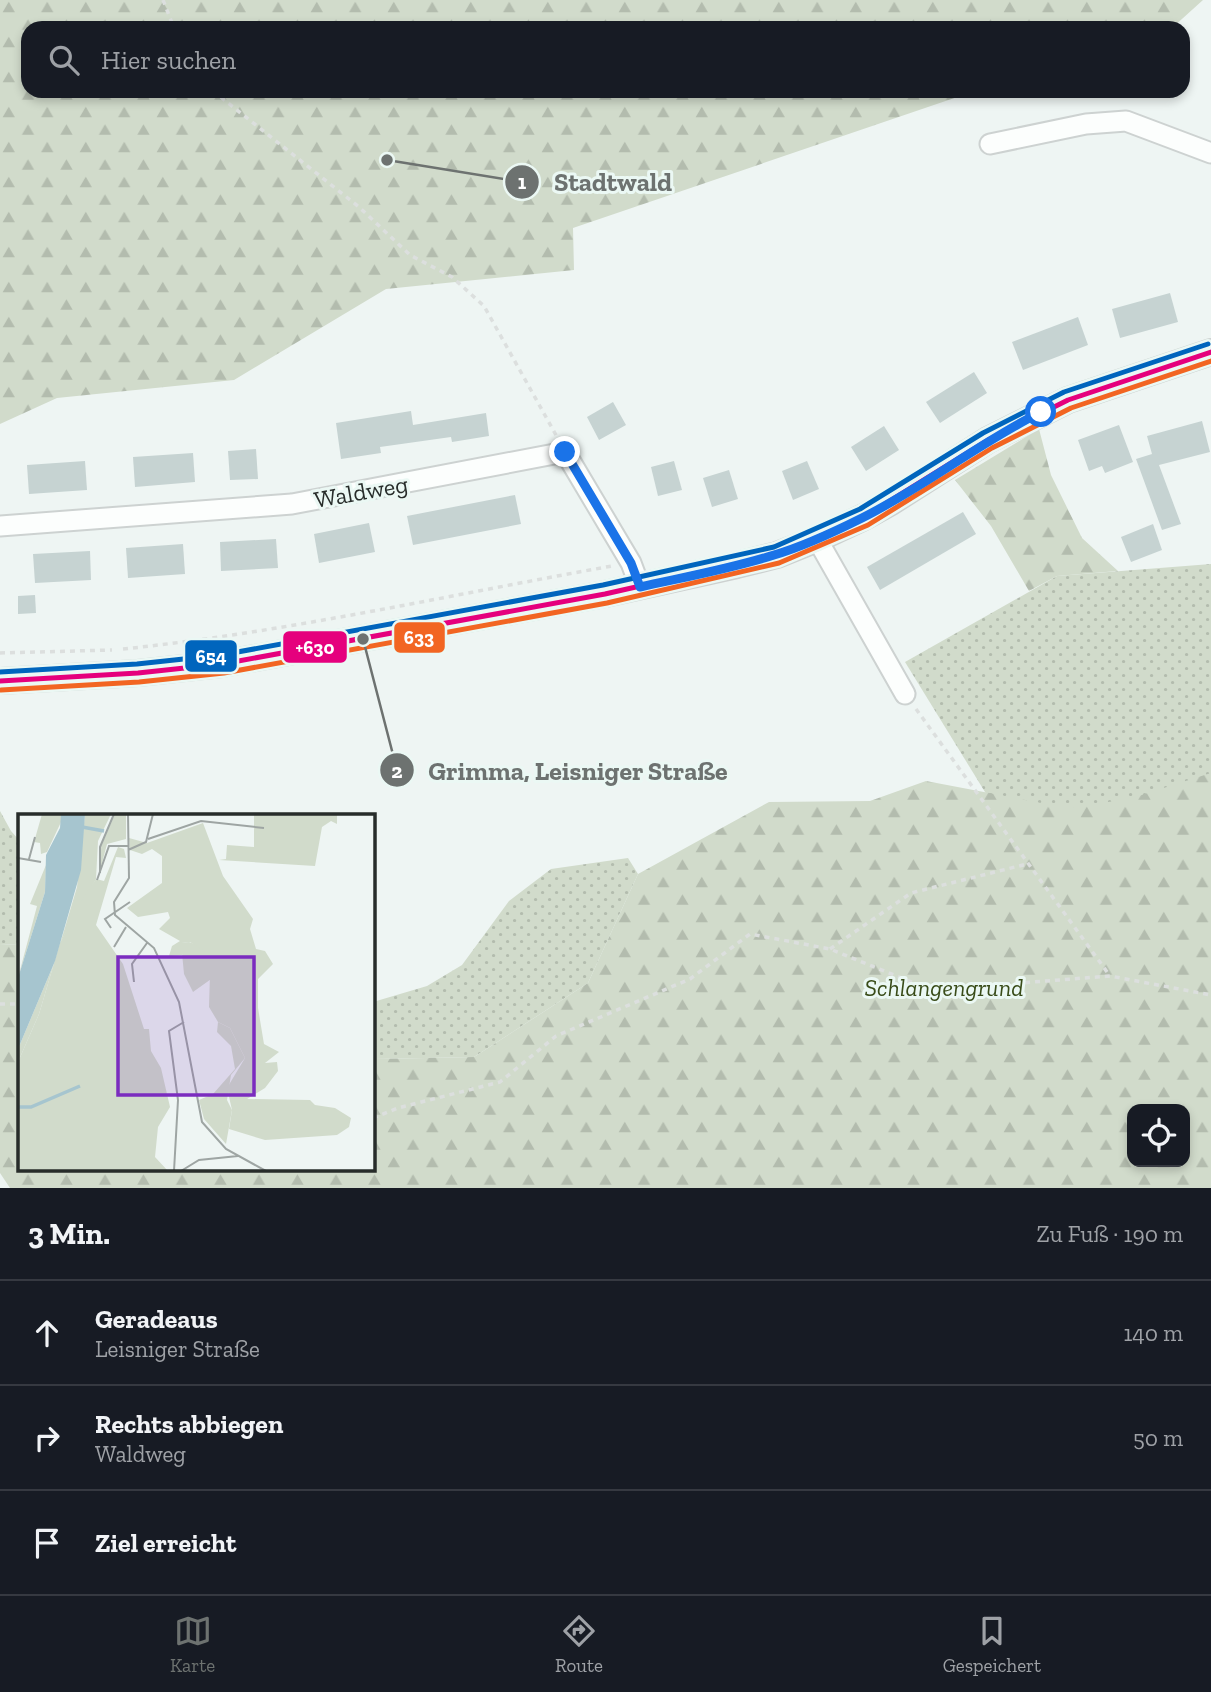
<!DOCTYPE html>
<html lang="de">
<meta charset="utf-8">
<style>
body{margin:0;font-family:"Zilla Slab",serif;background:#242831;color:#f1f3f6}
.controls{position:absolute;right:21px;bottom:21px;display:grid;overflow:hidden;border-radius:14px;box-shadow:0 4px 10px #0003}
.controls button{width:63px;height:63px;display:grid;place-items:center;padding:0;border:0;border-bottom:2px solid #363941;background:#171b24;color:#f1f3f6;font:35px sans-serif}
.stop{position:absolute;width:21px;height:21px;margin:-16px;border:5px solid #1a73e8;border-radius:50%;background:#fff}
.stop.end{background:#1a73e8;border-color:#fff;box-shadow:0 2px 7px #0008}
.list{margin:0;padding:0;list-style:none}
h2{display:flex;justify-content:space-between;align-items:center;height:91px;margin:0;padding:0 28px;font-size:30px}
h2 small{font-size:23px;font-weight:400;color:#9ea1a6}
.list li{display:grid;grid-template-columns:46px 1fr auto;gap:21px;align-items:center;box-sizing:border-box;height:105px;padding:0 28px;border-top:2px solid #363941}
.list b{display:block;font-size:26px;white-space:nowrap}
.list p{margin:0;font-size:23px;white-space:nowrap;color:#9ea1a6}
.list em{font-size:23px;font-style:normal;color:#9ea1a6}
.icon{flex:none;width:38px;height:38px;fill:none;stroke:currentColor;stroke-width:2;stroke-linecap:round;stroke-linejoin:round}
.map{position:relative;flex:none;width:1211px;height:1188px;overflow:hidden}
.search{position:absolute;background:#171b24;box-shadow:0 4px 10px #0003;left:21px;right:21px;top:21px;height:77px;display:flex;align-items:center;gap:18px;box-sizing:border-box;padding:0 24px;border-radius:21px;color:#9ea1a6;font-size:26px}
.sheet{height:406px;background:#171b24}
nav{display:flex;justify-content:space-around;align-items:center;box-sizing:border-box;height:98px;border-top:2px solid #363941;background:#171b24;font-size:19px;color:#9ea1a6}
nav a{display:grid;justify-items:center;gap:4px}
nav .on{color:#6d7270}
.map>svg:first-child{display:block}
.grass{fill:url(#grass-dots)}
.forest{fill:url(#forest-firs);fill-rule:evenodd}
.building{fill:#c6d3d2}
.lines{fill:none;stroke-linecap:round;stroke-linejoin:round}
.minor-casing{stroke:#cdd2d1;stroke-width:23}
.major-casing{stroke:#cdd1d0;stroke-width:28}
.path{stroke:#dcdfde;stroke-width:3.5;stroke-dasharray:5 5;stroke-linecap:butt}
.minor{stroke:#fcfefd;stroke-width:19}
.major{stroke:#e5ece7;stroke-width:24}
.bus-1-casing{stroke:#ebf8f4;stroke-width:10}
.bus-2-casing{stroke:#ebf8f4;stroke-width:10}
.bus-3-casing{stroke:#ebf8f4;stroke-width:10}
.bus-1{stroke:#e5007d;stroke-width:5}
.bus-2{stroke:#f26522;stroke-width:5}
.bus-3{stroke:#0065bd;stroke-width:5}
.route{stroke:#1a73e8;stroke-width:9}
.labels{text-anchor:middle;stroke-width:6;stroke-linejoin:round;paint-order:stroke}
.street-label{font-size:24px;fill:#272c2a;stroke:#ebf8f4}
.park-label{font-size:24px;font-style:italic;fill:#394c19;stroke:#ebf8f4}
.inset-river{fill:none;stroke:#a6c5cf;stroke-width:3.5}
.inset-road{fill:none;stroke:#9ea5a3;stroke-width:2}
.view{fill:#7b2cbf;fill-opacity:0.15;stroke:#7b2cbf;stroke-width:3.5}
.inset-edge{fill:none;stroke:#272c2a;stroke-width:3.5}
.leader{fill:none;stroke:#6d7270;stroke-width:2.5}
.callout-dot{fill:#6d7270;stroke:#ebf8f4;stroke-width:2.5}
.mark-label{font-size:21px;text-anchor:middle;font-weight:bold;fill:#fff}
.callout-label{font-size:26px;text-anchor:middle;font-weight:bold;fill:#6d7270;stroke:#ebf8f4;stroke-width:6;stroke-linejoin:round;paint-order:stroke}
.line-badge{stroke:#ebf8f4;stroke-width:2.5}
.badge-label{font-size:19px;text-anchor:middle;font-weight:bold;fill:#fff}
</style>
<div class="map">
<svg width="1211" height="1188" viewBox="0 0 1211 1188">
<defs>
<pattern id="grass-dots" width="8" height="8" patternUnits="userSpaceOnUse" patternTransform="scale(1.75)"><rect width="8" height="8" fill="#d1dbcb"/><path d="M2 2h.1M6 6h.1" fill="none" stroke="#b3bcae" stroke-width="1.8" stroke-linecap="round"/></pattern>
<pattern id="forest-firs" width="22" height="20" patternUnits="userSpaceOnUse" patternTransform="scale(1.75)"><rect width="22" height="20" fill="#d1dbcb"/><path d="M5 1l3.5 6h-7zM16 11l3.5 6h-7z" fill="#b3bcae"/></pattern>
</defs>
<rect width="100%" height="100%" fill="#eef5f3"/>
<!-- grass -->
<g class="grass">
<path d="M 1211,564 L 1211,792 L 1028,841 L 985,792 L 905,662 L 1057,576 Z"/>
<path d="M 0,811 L 11,831 L 19,840 L 19,945 L 0,944 Z"/>
<path d="M 628,858 L 638,874 L 588,983 L 474,1057 L 376,1059 L 373,1063 L 373,1002 L 427,986 L 462,965 L 509,901 L 551,869 Z"/>
</g>
<!-- forest -->
<g class="forest">
<path d="M 0,0 L 1203,0 L 1172,28 L 28,28 L 28,91 L 975,91 L 573,228 L 574,270 L 386,289 L 234,380 L 57,398 L 0,424 Z"/>
<path d="M 1039,429 L 1051,475 L 1082,538 L 1118,571 L 1057,576 L 1029,591 L 991,526 L 955,480 Z"/>
<path d="M 1211,773 L 1211,1188 L 10,1188 L 0,1173 L 0,944 L 19,945 L 19,1169 L 373,1169 L 373,1063 L 376,1059 L 474,1057 L 588,983 L 638,874 L 769,802 L 870,801 L 926,781 L 1067,808 L 1129,799 ZM 1185,1109 L 1185,1162 L 1132,1162 L 1132,1109 Z"/>
</g>
<!-- building -->
<g class="building">
<path d="M 1170,293 L 1178,322 L 1120,338 L 1112,309 Z"/>
<path d="M 1078,317 L 1088,345 L 1023,370 L 1012,342 Z"/>
<path d="M 974,372 L 987,393 L 940,423 L 926,402 Z"/>
<path d="M 613,402 L 626,425 L 599,440 L 587,417 Z"/>
<path d="M 411,411 L 413,425 L 486,413 L 489,436 L 452,442 L 451,437 L 380,447 L 381,453 L 341,459 L 336,423 Z"/>
<path d="M 1202,421 L 1210,452 L 1159,465 L 1181,524 L 1162,530 L 1136,459 L 1152,454 L 1147,436 Z"/>
<path d="M 1119,425 L 1133,462 L 1105,473 L 1102,466 L 1089,471 L 1078,440 Z"/>
<path d="M 884,426 L 899,450 L 866,471 L 851,447 Z"/>
<path d="M 256,449 L 258,479 L 230,480 L 228,451 Z"/>
<path d="M 193,453 L 195,482 L 135,487 L 133,457 Z"/>
<path d="M 85,461 L 87,490 L 29,494 L 27,465 Z"/>
<path d="M 674,461 L 682,490 L 658,496 L 651,467 Z"/>
<path d="M 807,461 L 819,489 L 793,500 L 782,471 Z"/>
<path d="M 729,470 L 738,499 L 712,507 L 703,478 Z"/>
<path d="M 515,495 L 521,524 L 413,545 L 407,516 Z"/>
<path d="M 963,512 L 976,534 L 880,590 L 867,567 Z"/>
<path d="M 369,523 L 375,552 L 319,563 L 314,534 Z"/>
<path d="M 1153,524 L 1162,550 L 1131,562 L 1121,537 Z"/>
<path d="M 276,539 L 278,568 L 221,571 L 220,542 Z"/>
<path d="M 183,544 L 185,574 L 128,578 L 126,548 Z"/>
<path d="M 90,551 L 91,580 L 35,583 L 33,554 Z"/>
<path d="M 35,595 L 36,613 L 18,614 L 18,596 Z"/>
</g>
<g class="lines">
<defs>
<g id="minor">
<path d="M 990,144 L 1086,124 L 1126,121 L 1211,153"/>
<path d="M 0,526 L 292,504 L 565,452 L 631,563 L 640,587"/>
<path d="M 817,539 L 905,694"/>
</g>
<path id="major" d="M 0,681 L 138,673 L 222,664 L 605,594 L 737,565 L 777,555 L 817,539 L 864,517 L 891,502 L 988,440 L 1068,400 L 1211,352"/>
</defs>
<!-- minor casing -->
<use href="#minor" class="minor-casing"/>
<!-- major casing -->
<use href="#major" class="major-casing"/>
<!-- path -->
<g class="path">
<path d="M 163,0 L 174,28"/>
<path d="M 213,91 L 359,207 L 410,255 L 452,277 L 484,306 L 556,435"/>
<path d="M 123,649 C 287,632 449,595 612,566"/>
<path d="M 0,653 L 112,650"/>
<path d="M 916,709 L 1110,976"/>
<path d="M 830,949 L 911,893 L 1027,864"/>
<path d="M 0,1004 L 19,1004"/>
<path d="M 373,1118 L 398,1108 L 500,1082 L 556,1036 L 690,979 L 750,934 L 830,949 L 931,990 L 1110,976 L 1211,995"/>
</g>
<!-- minor -->
<use href="#minor" class="minor"/>
<!-- major -->
<use href="#major" class="major"/>
<defs>
<path id="bus-1" d="M 0,681 L 138,673 L 222,664 L 605,594 L 777,555 L 864,517 L 988,440 L 1068,400 L 1211,352"/>
<path id="bus-2" d="M 1,690 L 139,682 L 224,673 L 607,603 L 779,563 L 868,525 L 992,448 L 1071,408 L 1211,361"/>
<path id="bus-3" d="M 0,672 L 137,664 L 221,655 L 603,585 L 774,547 L 860,509 L 983,433 L 1064,392 L 1208,344"/>
</defs>
<!-- bus-1 casing -->
<use href="#bus-1" class="bus-1-casing"/>
<!-- bus-2 casing -->
<use href="#bus-2" class="bus-2-casing"/>
<!-- bus-3 casing -->
<use href="#bus-3" class="bus-3-casing"/>
<!-- bus-1 -->
<use href="#bus-1" class="bus-1"/>
<!-- bus-2 -->
<use href="#bus-2" class="bus-2"/>
<!-- bus-3 -->
<use href="#bus-3" class="bus-3"/>
</g>
<g class="lines">
<!-- route -->
<path class="route" d="M 565,452 L 631,563 L 640,587 C 685,577 730,569 774,555 C 805,546 834,532 862,518 C 924,487 979,443 1041,412"/>
</g>
<g class="labels">
<!-- street labels -->
<g class="street-label">
<text transform="translate(361 492) rotate(-10)" y="8">Waldweg</text>
</g>
<!-- park labels -->
<g class="park-label">
<text x="944" y="996">Schlangengrund</text>
</g>
</g>
<!-- overview -->
<g transform="translate(18 814)">
<rect width="357" height="357" fill="#eef5f3"/>
<path d="M 24,0 L 43,0 L 43,8 L 29,38 L 23,40 L 22,29 L 16,28 ZM 67,0 L 93,0 L 80,27 L 78,65 L 42,129 L 21,200 L 0,248 L 0,235 L 37,147 L 59,73 ZM 236,0 L 319,0 L 319,10 L 313,7 L 304,13 L 297,52 L 201,46 L 208,45 L 209,31 L 236,33 ZM 28,51 L 27,78 L 0,164 L 19,92 L 12,90 ZM 171,128 L 188,134 L 196,163 L 175,178 L 166,160 L 163,129 ZM 200,208 L 212,214 L 227,244 L 213,261 L 209,286 L 214,296 L 208,330 L 186,305 L 181,286 L 195,280 L 217,255 L 213,232 L 199,218 Z" fill="#d1dbcb"/>
<path d="M 97,0 L 108,0 L 108,25 L 89,30 L 83,53 L 83,32 ZM 185,9 L 205,62 L 235,105 L 232,115 L 238,135 L 247,137 L 255,150 L 240,165 L 240,194 L 246,230 L 261,238 L 247,249 L 259,248 L 260,257 L 247,274 L 229,285 L 292,286 L 297,291 L 317,294 L 333,304 L 331,313 L 319,321 L 247,326 L 211,315 L 214,296 L 209,274 L 227,244 L 212,214 L 200,208 L 191,193 L 192,159 L 186,137 L 172,128 L 164,129 L 164,141 L 151,142 L 154,132 L 162,127 L 141,115 L 152,104 L 150,98 L 120,103 L 109,94 L 144,69 L 144,42 L 134,35 L 124,40 L 112,36 L 111,24 L 129,29 ZM 100,33 L 106,35 L 108,44 L 98,43 L 78,111 L 105,150 L 126,215 L 131,215 L 133,237 L 143,254 L 152,293 L 140,313 L 137,343 L 150,357 L 0,357 L 0,248 L 21,200 L 42,129 L 63,87 L 78,65 L 86,67 Z" fill="#d1dbcb"/>
<path d="M 43,0 L 67,0 L 63,56 L 37,147 L 0,235 L 0,164 L 27,78 L 28,41 L 42,14 Z" fill="#a6c5cf"/>
<path class="inset-river" d="M 64,13 L 86,17M 0,293 L 13,293 L 62,272"/>
<path class="inset-road" d="M 110,0 L 111,64 L 96,88 L 97,101 L 136,134 L 161,188 L 184,308 L 208,335 L 248,357M 130,25 L 183,7 L 246,14M 110,36 L 128,28 L 135,0M 0,44 L 23,48M 11,45 L 17,23M 82,59 L 82,33 L 96,0M 79,66 L 91,32 L 110,32M 93,114 L 87,105 L 112,88M 96,133 L 108,113M 116,168 L 114,150 L 129,129M 156,357 L 160,286 L 151,217 L 166,208M 163,357 L 181,346 L 220,342"/>
<path class="view" d="M 100,143 L 236,143 L 236,281 L 100,281 Z"/>
<rect width="357" height="357" class="inset-edge"/>
</g>
<!-- callouts -->
<path class="leader" d="M387 160L522 182M363 639L397 770"/>
<g class="callout-dot">
<circle cx="387" cy="160" r="7"/>
<circle cx="363" cy="639" r="7"/>
<circle cx="522" cy="182" r="18"/>
<circle cx="397" cy="770" r="18"/>
</g>
<g class="mark-label">
<text x="522" y="189">1</text>
<text x="397" y="778">2</text>
</g>
<g class="callout-label">
<text x="613" y="191">Stadtwald</text>
<text x="578" y="780">Grimma, Leisniger Straße</text>
</g>
<g class="line-badge">
<rect x="393" y="621" width="53" height="33" rx="7" fill="#f26522"/>
<rect x="282" y="630" width="66" height="34" rx="7" fill="#e5007d"/>
<rect x="184" y="639" width="54" height="34" rx="7" fill="#0065bd"/>
</g>
<g class="badge-label">
<text x="419" y="644">633</text>
<text x="315" y="654">+630</text>
<text x="211" y="663">654</text>
</g>
</svg>
<div class="controls">
<button><svg class="icon" aria-label="locate" viewBox="0 0 24 24"><circle cx="12" cy="12" r="6"/><path d="M12 2v4M12 18v4M2 12h4M18 12h4"/></svg></button>
</div>
<div class="stop" style="left:1041px;top:412px"></div>
<div class="stop end" style="left:565px;top:452px"></div>
<div class="search"><svg class="icon" aria-label="search" viewBox="0 0 24 24"><circle cx="10" cy="10" r="6"/><path d="M15 15l6 6"/></svg>Hier suchen</div>
</div>
<section class="sheet">
<h2>3 Min.<small>Zu Fuß · 190 m</small></h2>
<ul class="list">
<li><svg class="icon" aria-label="ahead" viewBox="0 0 24 24"><path d="M12 20V5M6 11l6-6 6 6"/></svg><div><b>Geradeaus</b><p>Leisniger Straße</p></div><em>140 m</em></li>
<li><svg class="icon" aria-label="right" viewBox="0 0 24 24"><path d="M7 20v-9h11M14 6l5 5-5 5"/></svg><div><b>Rechts abbiegen</b><p>Waldweg</p></div><em>50 m</em></li>
<li><svg class="icon" aria-label="arrive" viewBox="0 0 24 24"><path d="M6 21V4h12l-3 4 3 4H6"/></svg><div><b>Ziel erreicht</b></div></li>
</ul>
</section>
<nav>
<a class="on"><svg class="icon" aria-label="map" viewBox="0 0 24 24"><path d="M3 6l6-2 6 2 6-2v14l-6 2-6-2-6 2zM9 4v14M15 6v14"/></svg>Karte</a>
<a><svg class="icon" aria-label="directions" viewBox="0 0 24 24"><path d="M12 3l9 9-9 9-9-9zM9 14v-3h6M13 9l2 2-2 2"/></svg>Route</a>
<a><svg class="icon" aria-label="saved" viewBox="0 0 24 24"><path d="M7 4h10v16l-5-4-5 4z"/></svg>Gespeichert</a>
</nav>
